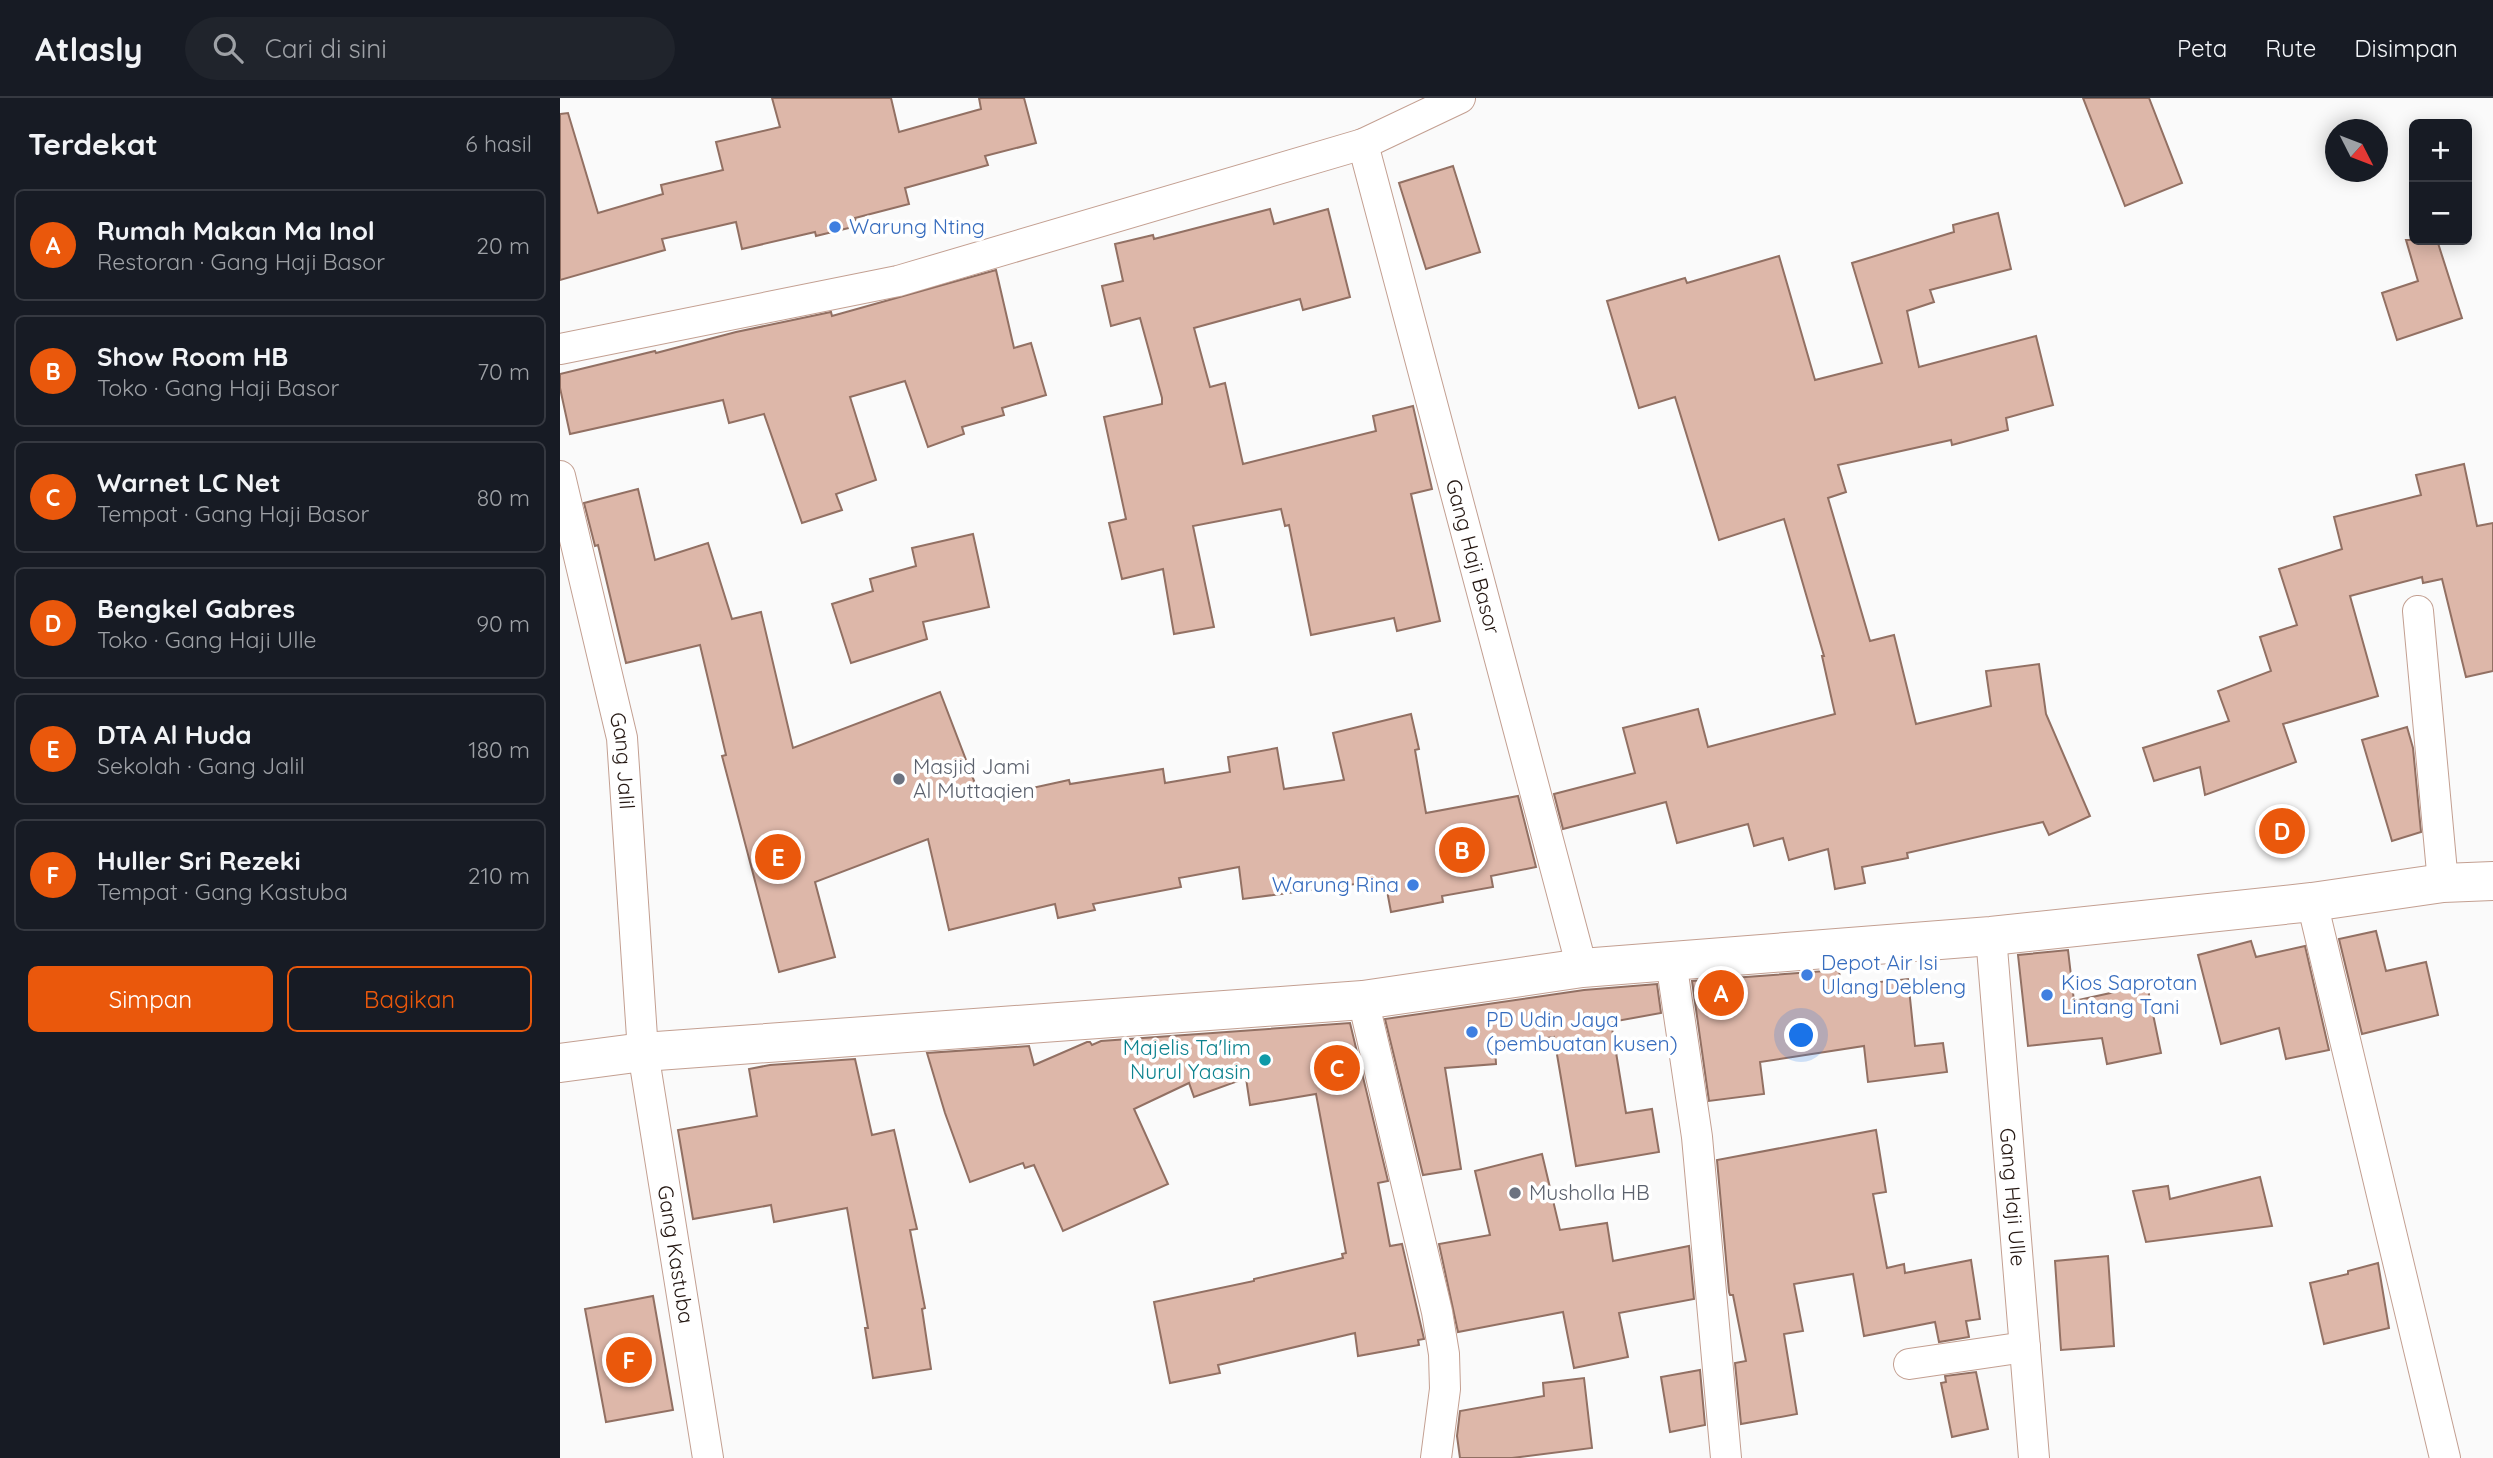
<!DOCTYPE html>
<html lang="id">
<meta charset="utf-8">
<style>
body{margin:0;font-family:Quicksand,sans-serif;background:#20242c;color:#f1f3f6}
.controls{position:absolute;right:21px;top:21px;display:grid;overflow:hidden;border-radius:10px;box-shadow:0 4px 18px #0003}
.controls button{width:63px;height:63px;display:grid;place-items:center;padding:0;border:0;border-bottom:2px solid #363941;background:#171b24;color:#f1f3f6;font:35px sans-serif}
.compass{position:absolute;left:1765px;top:21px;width:63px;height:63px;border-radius:50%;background:#171b24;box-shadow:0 4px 18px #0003;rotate:132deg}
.you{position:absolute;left:1242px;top:938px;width:24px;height:24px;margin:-18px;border:5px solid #fff;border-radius:50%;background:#1a73e8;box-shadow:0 0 0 10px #1a73e833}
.badge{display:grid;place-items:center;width:46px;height:46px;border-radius:50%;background:#ea580c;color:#fff;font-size:23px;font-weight:700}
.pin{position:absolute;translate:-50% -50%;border:4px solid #fff;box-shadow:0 2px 7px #0006}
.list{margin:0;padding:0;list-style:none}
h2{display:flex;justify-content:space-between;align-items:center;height:91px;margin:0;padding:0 28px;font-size:30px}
h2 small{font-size:23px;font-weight:400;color:#9ea1a6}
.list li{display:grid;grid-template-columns:46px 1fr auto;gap:21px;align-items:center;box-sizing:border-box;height:112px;margin:0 14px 14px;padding:0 14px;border:2px solid #363941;border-radius:10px}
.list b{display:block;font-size:26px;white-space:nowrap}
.list p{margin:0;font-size:23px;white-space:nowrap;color:#9ea1a6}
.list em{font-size:23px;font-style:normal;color:#9ea1a6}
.actions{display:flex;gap:14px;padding:21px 28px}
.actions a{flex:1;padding:16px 0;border:2px solid #ea580c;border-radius:10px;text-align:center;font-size:24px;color:#ea580c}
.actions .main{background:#ea580c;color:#fff}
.icon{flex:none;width:38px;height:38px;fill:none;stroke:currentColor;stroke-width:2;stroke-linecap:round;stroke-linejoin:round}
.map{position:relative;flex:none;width:1933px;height:1360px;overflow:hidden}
header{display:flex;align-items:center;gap:42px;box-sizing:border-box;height:98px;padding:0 35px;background:#171b24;border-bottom:2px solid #363941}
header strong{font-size:33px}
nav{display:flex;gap:38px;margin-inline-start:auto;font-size:24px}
.search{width:490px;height:63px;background:#20242c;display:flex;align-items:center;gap:18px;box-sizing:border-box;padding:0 24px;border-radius:38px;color:#9ea1a6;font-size:26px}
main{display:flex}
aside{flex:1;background:#171b24}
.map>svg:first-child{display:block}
.building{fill:#ddb7a9;stroke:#927063;stroke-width:2}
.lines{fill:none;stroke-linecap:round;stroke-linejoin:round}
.minor-casing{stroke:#c39f91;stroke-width:32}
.tertiary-casing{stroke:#c39f91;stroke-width:40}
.minor{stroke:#fff;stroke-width:30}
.tertiary{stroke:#fff;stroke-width:38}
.shop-dot{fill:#3f7fe0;stroke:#fff;stroke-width:2.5}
.worship-dot{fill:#6b7280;stroke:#fff;stroke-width:2.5}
.culture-dot{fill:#0f9aa8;stroke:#fff;stroke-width:2.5}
.labels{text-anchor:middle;stroke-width:7;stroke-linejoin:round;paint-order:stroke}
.shop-label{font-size:21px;fill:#366cbe;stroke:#fff;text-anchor:start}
.street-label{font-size:21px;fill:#241712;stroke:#fff}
.worship-label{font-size:21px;fill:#5b616d;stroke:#fff;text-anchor:start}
.culture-label{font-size:21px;fill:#0d838f;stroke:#fff;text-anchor:end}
</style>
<header>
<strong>Atlasly</strong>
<div class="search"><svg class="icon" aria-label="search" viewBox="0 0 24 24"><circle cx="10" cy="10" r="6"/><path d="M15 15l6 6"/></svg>Cari di sini</div>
<nav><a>Peta</a><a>Rute</a><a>Disimpan</a></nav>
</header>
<main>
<aside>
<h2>Terdekat<small>6 hasil</small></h2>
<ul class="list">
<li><span class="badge">A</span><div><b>Rumah Makan Ma Inol</b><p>Restoran · Gang Haji Basor</p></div><em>20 m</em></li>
<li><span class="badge">B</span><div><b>Show Room HB</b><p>Toko · Gang Haji Basor</p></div><em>70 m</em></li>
<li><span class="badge">C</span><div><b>Warnet LC Net</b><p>Tempat · Gang Haji Basor</p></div><em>80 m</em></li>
<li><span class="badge">D</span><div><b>Bengkel Gabres</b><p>Toko · Gang Haji Ulle</p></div><em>90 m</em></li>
<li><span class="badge">E</span><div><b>DTA Al Huda</b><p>Sekolah · Gang Jalil</p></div><em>180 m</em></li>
<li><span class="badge">F</span><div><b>Huller Sri Rezeki</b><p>Tempat · Gang Kastuba</p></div><em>210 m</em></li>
</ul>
<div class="actions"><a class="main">Simpan</a><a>Bagikan</a></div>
</aside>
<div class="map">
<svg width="1933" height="1360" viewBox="0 0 1933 1360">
<rect width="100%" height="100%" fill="#fafafa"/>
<!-- building -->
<g class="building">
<path d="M 212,0 L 331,0 L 339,34 L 421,11 L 419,0 L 464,0 L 476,45 L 425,58 L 428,67 L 345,90 L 349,106 L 295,120 L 297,128 L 256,138 L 255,134 L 182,151 L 176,124 L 102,141 L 105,152 L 0,182 L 0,16 L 8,15 L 38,115 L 103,96 L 101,87 L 163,72 L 156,44 L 220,29 Z"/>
<path d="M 1523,0 L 1589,0 L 1622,85 L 1565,108 Z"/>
<path d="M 893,68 L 920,154 L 866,171 L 839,85 Z"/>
<path d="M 710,111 L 714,126 L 768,111 L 790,199 L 743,212 L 740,201 L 634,230 L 650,289 L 665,285 L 683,366 L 816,333 L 813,318 L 853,308 L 872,391 L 851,396 L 880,523 L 837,533 L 834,520 L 751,537 L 729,427 L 725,428 L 721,411 L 633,428 L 654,529 L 614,536 L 603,471 L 562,481 L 549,425 L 566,421 L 544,319 L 602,306 L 602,300 L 580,220 L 551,228 L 542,188 L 563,183 L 555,146 L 593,137 L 594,141 Z"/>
<path d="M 1438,115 L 1451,171 L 1370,192 L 1374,204 L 1347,213 L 1359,269 L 1476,238 L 1493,307 L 1446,320 L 1448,332 L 1392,347 L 1391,342 L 1278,367 L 1286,394 L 1268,400 L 1310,543 L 1334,537 L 1356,626 L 1431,608 L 1426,573 L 1479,566 L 1486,616 L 1530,718 L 1489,737 L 1483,724 L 1347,755 L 1348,760 L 1302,769 L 1305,785 L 1275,791 L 1268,751 L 1229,762 L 1223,740 L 1194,748 L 1188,726 L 1117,745 L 1106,704 L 1003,731 L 994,696 L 1075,675 L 1063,630 L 1138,611 L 1148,649 L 1275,616 L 1262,558 L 1264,558 L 1224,421 L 1159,442 L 1115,299 L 1079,310 L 1047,203 L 1125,180 L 1127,185 L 1219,158 L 1255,282 L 1322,265 L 1292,165 L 1394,134 L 1393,127 Z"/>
<path d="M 1846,142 L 1877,142 L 1902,220 L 1837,242 L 1822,195 L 1858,183 Z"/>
<path d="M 436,172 L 454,250 L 471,245 L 486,297 L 442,310 L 444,317 L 402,329 L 404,336 L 368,349 L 345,283 L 290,299 L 316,382 L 276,396 L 282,412 L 242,425 L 204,316 L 169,325 L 163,302 L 10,336 L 0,290 L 0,276 L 95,253 L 96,255 L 176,234 L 271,214 L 272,218 Z"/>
<path d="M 1904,366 L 1917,428 L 1933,425 L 1933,573 L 1906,579 L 1882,481 L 1863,485 L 1862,479 L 1790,498 L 1818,598 L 1723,626 L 1736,664 L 1645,697 L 1640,669 L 1594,683 L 1583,650 L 1669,623 L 1658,593 L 1711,573 L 1700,539 L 1737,527 L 1719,471 L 1782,451 L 1774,419 L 1861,397 L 1856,377 Z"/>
<path d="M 78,391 L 95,462 L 148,445 L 172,521 L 201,514 L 233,650 L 380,594 L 421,701 L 509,682 L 510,686 L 603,671 L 605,685 L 670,674 L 668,659 L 717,650 L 724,691 L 784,682 L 773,635 L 851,616 L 859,651 L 855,652 L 866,715 L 958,698 L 976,769 L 931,778 L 933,789 L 882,798 L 883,804 L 831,814 L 825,782 L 683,801 L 679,769 L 619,780 L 621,789 L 533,806 L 535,812 L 498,820 L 495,806 L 389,832 L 368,741 L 255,784 L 275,859 L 219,874 L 162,658 L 166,657 L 140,547 L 66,565 L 38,447 L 35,448 L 24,405 Z"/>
<path d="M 413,436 L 429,509 L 363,524 L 367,541 L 291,565 L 272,506 L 313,493 L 310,481 L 356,468 L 352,450 Z"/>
<path d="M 1847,629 L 1853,650 L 1861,734 L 1832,743 L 1802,642 Z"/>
<path d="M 1816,833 L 1826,873 L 1866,864 L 1878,917 L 1802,936 L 1779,841 Z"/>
<path d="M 1691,843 L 1696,859 L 1745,848 L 1769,952 L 1726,961 L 1719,930 L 1661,946 L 1638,857 Z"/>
<path d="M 1508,852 L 1514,903 L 1587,887 L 1601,955 L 1547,966 L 1542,940 L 1468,948 L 1458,857 Z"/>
<path d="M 1279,872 L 1281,888 L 1348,881 L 1355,948 L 1383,945 L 1387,974 L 1308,984 L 1304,948 L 1200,964 L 1204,996 L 1149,1003 L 1132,883 Z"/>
<path d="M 1097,886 L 1101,915 L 1051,924 L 1066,1015 L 1092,1011 L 1099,1054 L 1016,1068 L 994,939 L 935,948 L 936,966 L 885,970 L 901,1071 L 863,1077 L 825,921 L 1024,892 Z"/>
<path d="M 790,925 L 828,1083 L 818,1085 L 830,1148 L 842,1146 L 864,1241 L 858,1242 L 859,1247 L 798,1258 L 795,1235 L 658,1267 L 660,1275 L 610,1285 L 594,1204 L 694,1183 L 694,1181 L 783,1160 L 782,1156 L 786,1155 L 756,996 L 690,1007 L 686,980 L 634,999 L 629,985 L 574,1011 L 608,1086 L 503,1133 L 474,1067 L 465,1070 L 463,1065 L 410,1084 L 385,1015 L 367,955 L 469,948 L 474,967 L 527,944 L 530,944 L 532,947 L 541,943 Z"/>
<path d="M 295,961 L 312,1037 L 334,1032 L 357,1131 L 350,1132 L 365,1210 L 362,1211 L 371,1271 L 313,1280 L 305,1230 L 308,1230 L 287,1110 L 214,1124 L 211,1107 L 133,1121 L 118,1032 L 197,1018 L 189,971 L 210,967 Z"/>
<path d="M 1316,1032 L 1326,1094 L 1313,1096 L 1327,1170 L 1344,1166 L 1345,1175 L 1411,1162 L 1420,1221 L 1406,1223 L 1409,1239 L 1379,1244 L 1375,1224 L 1304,1238 L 1293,1176 L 1234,1186 L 1243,1233 L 1224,1236 L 1237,1316 L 1181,1326 L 1175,1265 L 1186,1263 L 1173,1197 L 1170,1197 L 1169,1194 L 1157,1062 Z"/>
<path d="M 982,1056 L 1000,1132 L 1047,1125 L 1053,1163 L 1129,1148 L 1134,1201 L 1059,1215 L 1068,1259 L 1014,1270 L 1003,1214 L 898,1234 L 879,1146 L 930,1137 L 915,1073 Z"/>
<path d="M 1700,1079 L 1712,1128 L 1586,1144 L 1573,1093 L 1608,1088 L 1610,1101 Z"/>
<path d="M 1548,1158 L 1554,1248 L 1501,1252 L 1495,1163 Z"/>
<path d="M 1818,1165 L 1829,1230 L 1764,1246 L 1750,1185 L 1788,1176 L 1788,1173 Z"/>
<path d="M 93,1198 L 113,1312 L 46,1324 L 25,1211 Z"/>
<path d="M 1140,1272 L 1145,1327 L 1110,1334 L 1101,1279 Z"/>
<path d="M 1416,1274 L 1428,1331 L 1392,1339 L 1381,1285 L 1386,1284 L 1385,1278 Z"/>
<path d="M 1024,1280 L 1032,1350 L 952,1360 L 900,1360 L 897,1338 L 900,1313 L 984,1298 L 983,1285 Z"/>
</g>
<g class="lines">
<defs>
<g id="minor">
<path id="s1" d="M 803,46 L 1022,870"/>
<path d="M 0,251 L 338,183 L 803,46 L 900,0"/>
<path id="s2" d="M 0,378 L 62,640 L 83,954 L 148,1360"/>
<path d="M 1858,513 L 1883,785"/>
<path d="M 1752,804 L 1885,1360"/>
<path id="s3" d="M 1431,838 L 1474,1360"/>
<path d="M 1111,863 L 1137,1039 L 1166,1360"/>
<path d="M 803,902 L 877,1214 L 884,1256 L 885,1291 L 876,1360"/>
<path d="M 1349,1266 L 1465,1249"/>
</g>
<path id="tertiary" d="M 0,965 L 83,954 L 803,902 L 1022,870 L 1431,838 L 1752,804 L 1883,785 L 1933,783"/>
</defs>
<!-- minor casing -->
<use href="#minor" class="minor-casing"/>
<!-- tertiary casing -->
<use href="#tertiary" class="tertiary-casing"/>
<!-- minor -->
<use href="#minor" class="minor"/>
<!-- tertiary -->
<use href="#tertiary" class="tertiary"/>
</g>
<!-- markers -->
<g class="shop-dot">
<circle cx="275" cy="129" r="7"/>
<circle cx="853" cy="787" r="7"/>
<circle cx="1247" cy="877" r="7"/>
<circle cx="1487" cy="897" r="7"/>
<circle cx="912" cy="934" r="7"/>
</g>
<g class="worship-dot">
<circle cx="339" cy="681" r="7"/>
<circle cx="955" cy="1095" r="7"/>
</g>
<circle class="culture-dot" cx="705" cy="962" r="7"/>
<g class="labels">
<!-- shop labels -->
<g class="shop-label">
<text x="289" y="136">Warung Nting</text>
<text x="839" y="794" text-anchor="end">Warung Rina</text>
<text x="1261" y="872">Depot Air Isi<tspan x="1261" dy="24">Ulang Debleng</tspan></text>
<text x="1501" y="892">Kios Saprotan<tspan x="1501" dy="24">Lintang Tani</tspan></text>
<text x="926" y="929">PD Udin Jaya<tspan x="926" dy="24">(pembuatan kusen)</tspan></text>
</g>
<!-- street labels -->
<g class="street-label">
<text dy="7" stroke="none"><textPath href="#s1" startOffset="427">Gang Haji Basor</textPath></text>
<text dy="7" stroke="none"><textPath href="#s2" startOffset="292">Gang Jalil</textPath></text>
<text dy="7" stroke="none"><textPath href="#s3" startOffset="262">Gang Haji Ulle</textPath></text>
<text dy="7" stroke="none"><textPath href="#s2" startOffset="789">Gang Kastuba</textPath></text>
</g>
<!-- worship labels -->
<g class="worship-label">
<text x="353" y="676">Masjid Jami<tspan x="353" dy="24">Al Muttaqien</tspan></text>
<text x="969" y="1102">Musholla HB</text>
</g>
<!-- culture labels -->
<g class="culture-label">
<text x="691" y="957">Majelis Ta'lim<tspan x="691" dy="24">Nurul Yaasin</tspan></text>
</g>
</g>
</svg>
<div class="controls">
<button>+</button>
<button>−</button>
</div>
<svg class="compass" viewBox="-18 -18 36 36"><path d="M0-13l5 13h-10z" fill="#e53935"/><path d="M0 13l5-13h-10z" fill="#9ea1a6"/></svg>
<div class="you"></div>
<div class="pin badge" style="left:1161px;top:895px">A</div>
<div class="pin badge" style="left:902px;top:752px">B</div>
<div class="pin badge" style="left:777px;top:970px">C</div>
<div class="pin badge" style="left:1722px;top:733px">D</div>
<div class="pin badge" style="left:218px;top:759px">E</div>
<div class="pin badge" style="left:69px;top:1262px">F</div>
</div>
</main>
